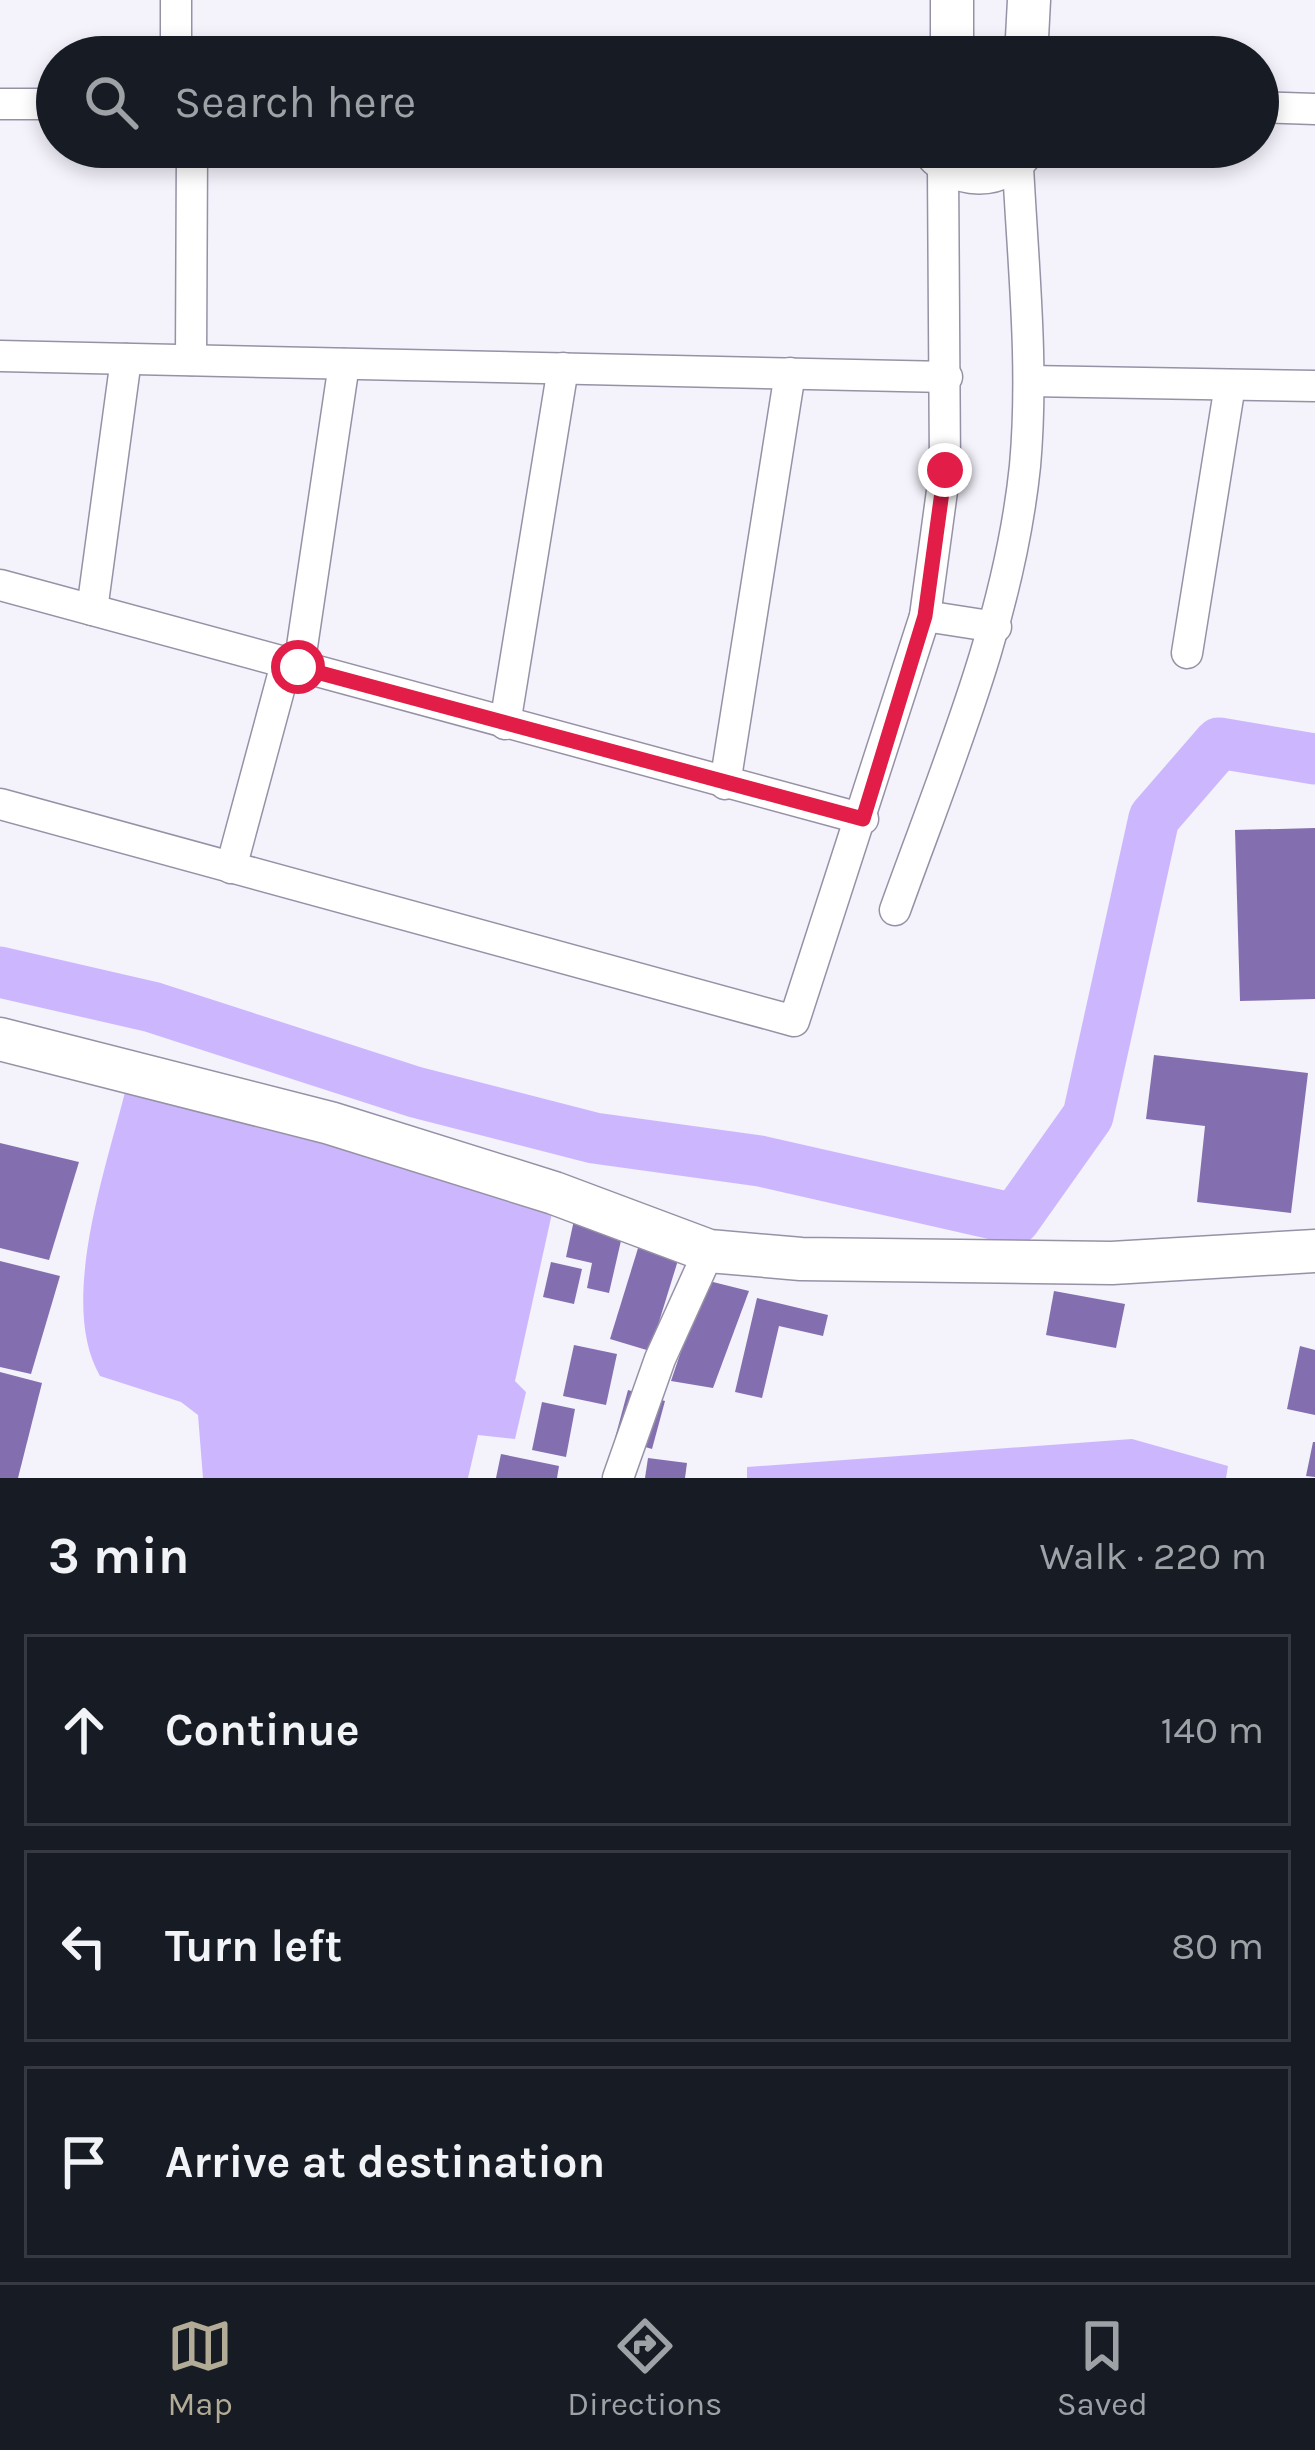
<!DOCTYPE html>
<meta charset="utf-8">
<style>
body{margin:0;font-family:Karla,sans-serif;background:#20242c;color:#f1f3f6}
.stop{position:absolute;width:36px;height:36px;margin:-27px;border:9px solid #e11d48;border-radius:50%;background:#fff}
.stop.end{background:#e11d48;border-color:#fff;box-shadow:0 3px 12px #0008}
.list{margin:0;padding:0;list-style:none}
h2{display:flex;justify-content:space-between;align-items:center;height:156px;margin:0;padding:0 48px;font-size:51px}
h2 small{font-size:39px;font-weight:400;color:#9ea1a6}
.list li{display:grid;grid-template-columns:78px 1fr auto;gap:36px;align-items:center;box-sizing:border-box;height:192px;margin:0 24px 24px;padding:0 24px;border:3px solid #363941;border-radius:0px}
.list b{display:block;font-size:45px;white-space:nowrap}
.list em{font-size:39px;font-style:normal;color:#9ea1a6}
.icon{flex:none;width:66px;height:66px;fill:none;stroke:currentColor;stroke-width:2;stroke-linecap:round;stroke-linejoin:round}
.map{position:relative;flex:none;width:1315px;height:1478px;overflow:hidden}
.search{position:absolute;background:#171b24;box-shadow:0 6px 18px #0003;left:36px;right:36px;top:36px;height:132px;display:flex;align-items:center;gap:30px;box-sizing:border-box;padding:0 42px;border-radius:66px;color:#9ea1a6;font-size:45px}
.sheet{height:804px;background:#171b24}
nav{display:flex;justify-content:space-around;align-items:center;box-sizing:border-box;height:168px;border-top:3px solid #363941;background:#171b24;font-size:33px;color:#9ea1a6}
nav a{display:grid;justify-items:center;gap:6px}
nav .on{color:#b2ab96}
.map>svg:first-child{display:block}
.water{fill:#ccb7fe}
.lines{fill:none;stroke-linecap:round;stroke-linejoin:round}
.river{stroke:#ccb7fe;stroke-width:51}
.building{fill:#836fb0}
.street-casing{stroke:#9791a6;stroke-width:33}
.secondary-casing{stroke:#9791a6;stroke-width:45}
.street{stroke:#fff;stroke-width:30}
.secondary{stroke:#fff;stroke-width:42}
.route{stroke:#e11d48;stroke-width:15}
</style>
<div class="map">
<svg width="1315" height="1478" viewBox="0 0 1315 1478">
<rect width="100%" height="100%" fill="#f4f2fb"/>
<!-- water -->
<g class="water">
<path d="M 127,1084 L 554,1204 L 515,1381 L 526,1392 L 515,1439 L 478,1435 L 468,1478 L 203,1478 L 198,1415 L 181,1402 L 100,1376 C 57,1302 108,1164 127,1084 Z"/>
<path d="M 1132,1439 L 1228,1466 L 1226,1478 L 747,1478 L 747,1467 Z"/>
</g>
<g class="lines">
<!-- river -->
<path class="river" d="M 0,972 L 152,1007 L 415,1092 L 594,1138 L 760,1161 L 1015,1219 L 1088,1116 L 1154,818 L 1219,743 L 1315,759"/>
</g>
<!-- building -->
<g class="building">
<path d="M 1315,828 L 1315,999 L 1240,1001 L 1235,830 Z"/>
<path d="M 1154,1055 L 1308,1073 L 1291,1213 L 1197,1202 L 1205,1126 L 1146,1119 Z"/>
<path d="M 0,1143 L 79,1162 L 49,1260 L 0,1248 Z"/>
<path d="M 574,1220 L 623,1232 L 609,1293 L 587,1288 L 592,1263 L 566,1257 Z"/>
<path d="M 639,1245 L 679,1257 L 650,1351 L 610,1339 Z"/>
<path d="M 0,1261 L 60,1276 L 31,1374 L 0,1367 Z"/>
<path d="M 551,1262 L 582,1269 L 574,1304 L 543,1297 Z"/>
<path d="M 705,1280 L 749,1291 L 713,1388 L 671,1381 Z"/>
<path d="M 1054,1291 L 1125,1304 L 1116,1348 L 1046,1335 Z"/>
<path d="M 757,1298 L 828,1315 L 823,1336 L 779,1326 L 762,1398 L 735,1392 Z"/>
<path d="M 574,1345 L 617,1354 L 606,1405 L 563,1396 Z"/>
<path d="M 1300,1346 L 1315,1350 L 1315,1415 L 1287,1409 Z"/>
<path d="M 0,1372 L 42,1383 L 18,1478 L 0,1478 Z"/>
<path d="M 628,1390 L 665,1401 L 652,1449 L 615,1438 Z"/>
<path d="M 542,1402 L 575,1409 L 566,1457 L 532,1450 Z"/>
<path d="M 1313,1442 L 1315,1442 L 1315,1477 L 1306,1476 Z"/>
<path d="M 501,1454 L 559,1466 L 557,1478 L 496,1478 Z"/>
<path d="M 648,1458 L 687,1463 L 685,1478 L 645,1478 Z"/>
</g>
<g class="lines">
<defs>
<g id="street">
<path d="M 176,0 L 176,57"/>
<path d="M 0,104 L 57,104"/>
<path d="M 1258,107 L 1315,109"/>
<path d="M 924,147 C 951,188 1006,190 1033,147"/>
<path d="M 0,356 L 947,377"/>
<path d="M 191,360 L 192,147"/>
<path d="M 1029,381 L 1315,386"/>
<path d="M 0,585 L 863,819"/>
<path d="M 92,610 L 126,359"/>
<path d="M 925,616 L 996,627"/>
<path d="M 1187,653 L 1230,385"/>
<path d="M 299,667 L 344,364"/>
<path d="M 505,724 L 563,368"/>
<path d="M 725,784 L 790,373"/>
<path d="M 0,804 L 794,1021 L 925,616 L 945,469 L 943,169"/>
<path d="M 231,868 L 286,664"/>
<path d="M 895,910 C 947,765 1009,621 1025,466 C 1034,366 1023,265 1018,166"/>
<path d="M 618,1478 L 660,1359 L 709,1251"/>
</g>
<g id="secondary">
<path d="M 952,57 L 952,0"/>
<path d="M 1026,57 L 1029,0"/>
<path d="M 0,1039 L 330,1123 L 554,1193 L 709,1251 L 801,1259 L 1112,1263 L 1315,1251"/>
</g>
</defs>
<!-- street casing -->
<use href="#street" class="street-casing"/>
<!-- secondary casing -->
<use href="#secondary" class="secondary-casing"/>
<!-- street -->
<use href="#street" class="street"/>
<!-- secondary -->
<use href="#secondary" class="secondary"/>
</g>
<g class="lines">
<!-- route -->
<path class="route" d="M 298,667 L 863,819 L 925,616 L 945,470"/>
</g>
</svg>
<div class="stop" style="left:298px;top:667px"></div>
<div class="stop end" style="left:945px;top:470px"></div>
<div class="search"><svg class="icon" aria-label="search" viewBox="0 0 24 24"><circle cx="10" cy="10" r="6"/><path d="M15 15l6 6"/></svg>Search here</div>
</div>
<section class="sheet">
<h2>3 min<small>Walk · 220 m</small></h2>
<ul class="list">
<li><svg class="icon" aria-label="ahead" viewBox="0 0 24 24"><path d="M12 20V5M6 11l6-6 6 6"/></svg><div><b>Continue</b></div><em>140 m</em></li>
<li><svg class="icon" aria-label="left" viewBox="0 0 24 24"><path d="M17 20v-9H6M10 6l-5 5 5 5"/></svg><div><b>Turn left</b></div><em>80 m</em></li>
<li><svg class="icon" aria-label="arrive" viewBox="0 0 24 24"><path d="M6 21V4h12l-3 4 3 4H6"/></svg><div><b>Arrive at destination</b></div></li>
</ul>
</section>
<nav>
<a class="on"><svg class="icon" aria-label="map" viewBox="0 0 24 24"><path d="M3 6l6-2 6 2 6-2v14l-6 2-6-2-6 2zM9 4v14M15 6v14"/></svg>Map</a>
<a><svg class="icon" aria-label="directions" viewBox="0 0 24 24"><path d="M12 3l9 9-9 9-9-9zM9 14v-3h6M13 9l2 2-2 2"/></svg>Directions</a>
<a><svg class="icon" aria-label="saved" viewBox="0 0 24 24"><path d="M7 4h10v16l-5-4-5 4z"/></svg>Saved</a>
</nav>
